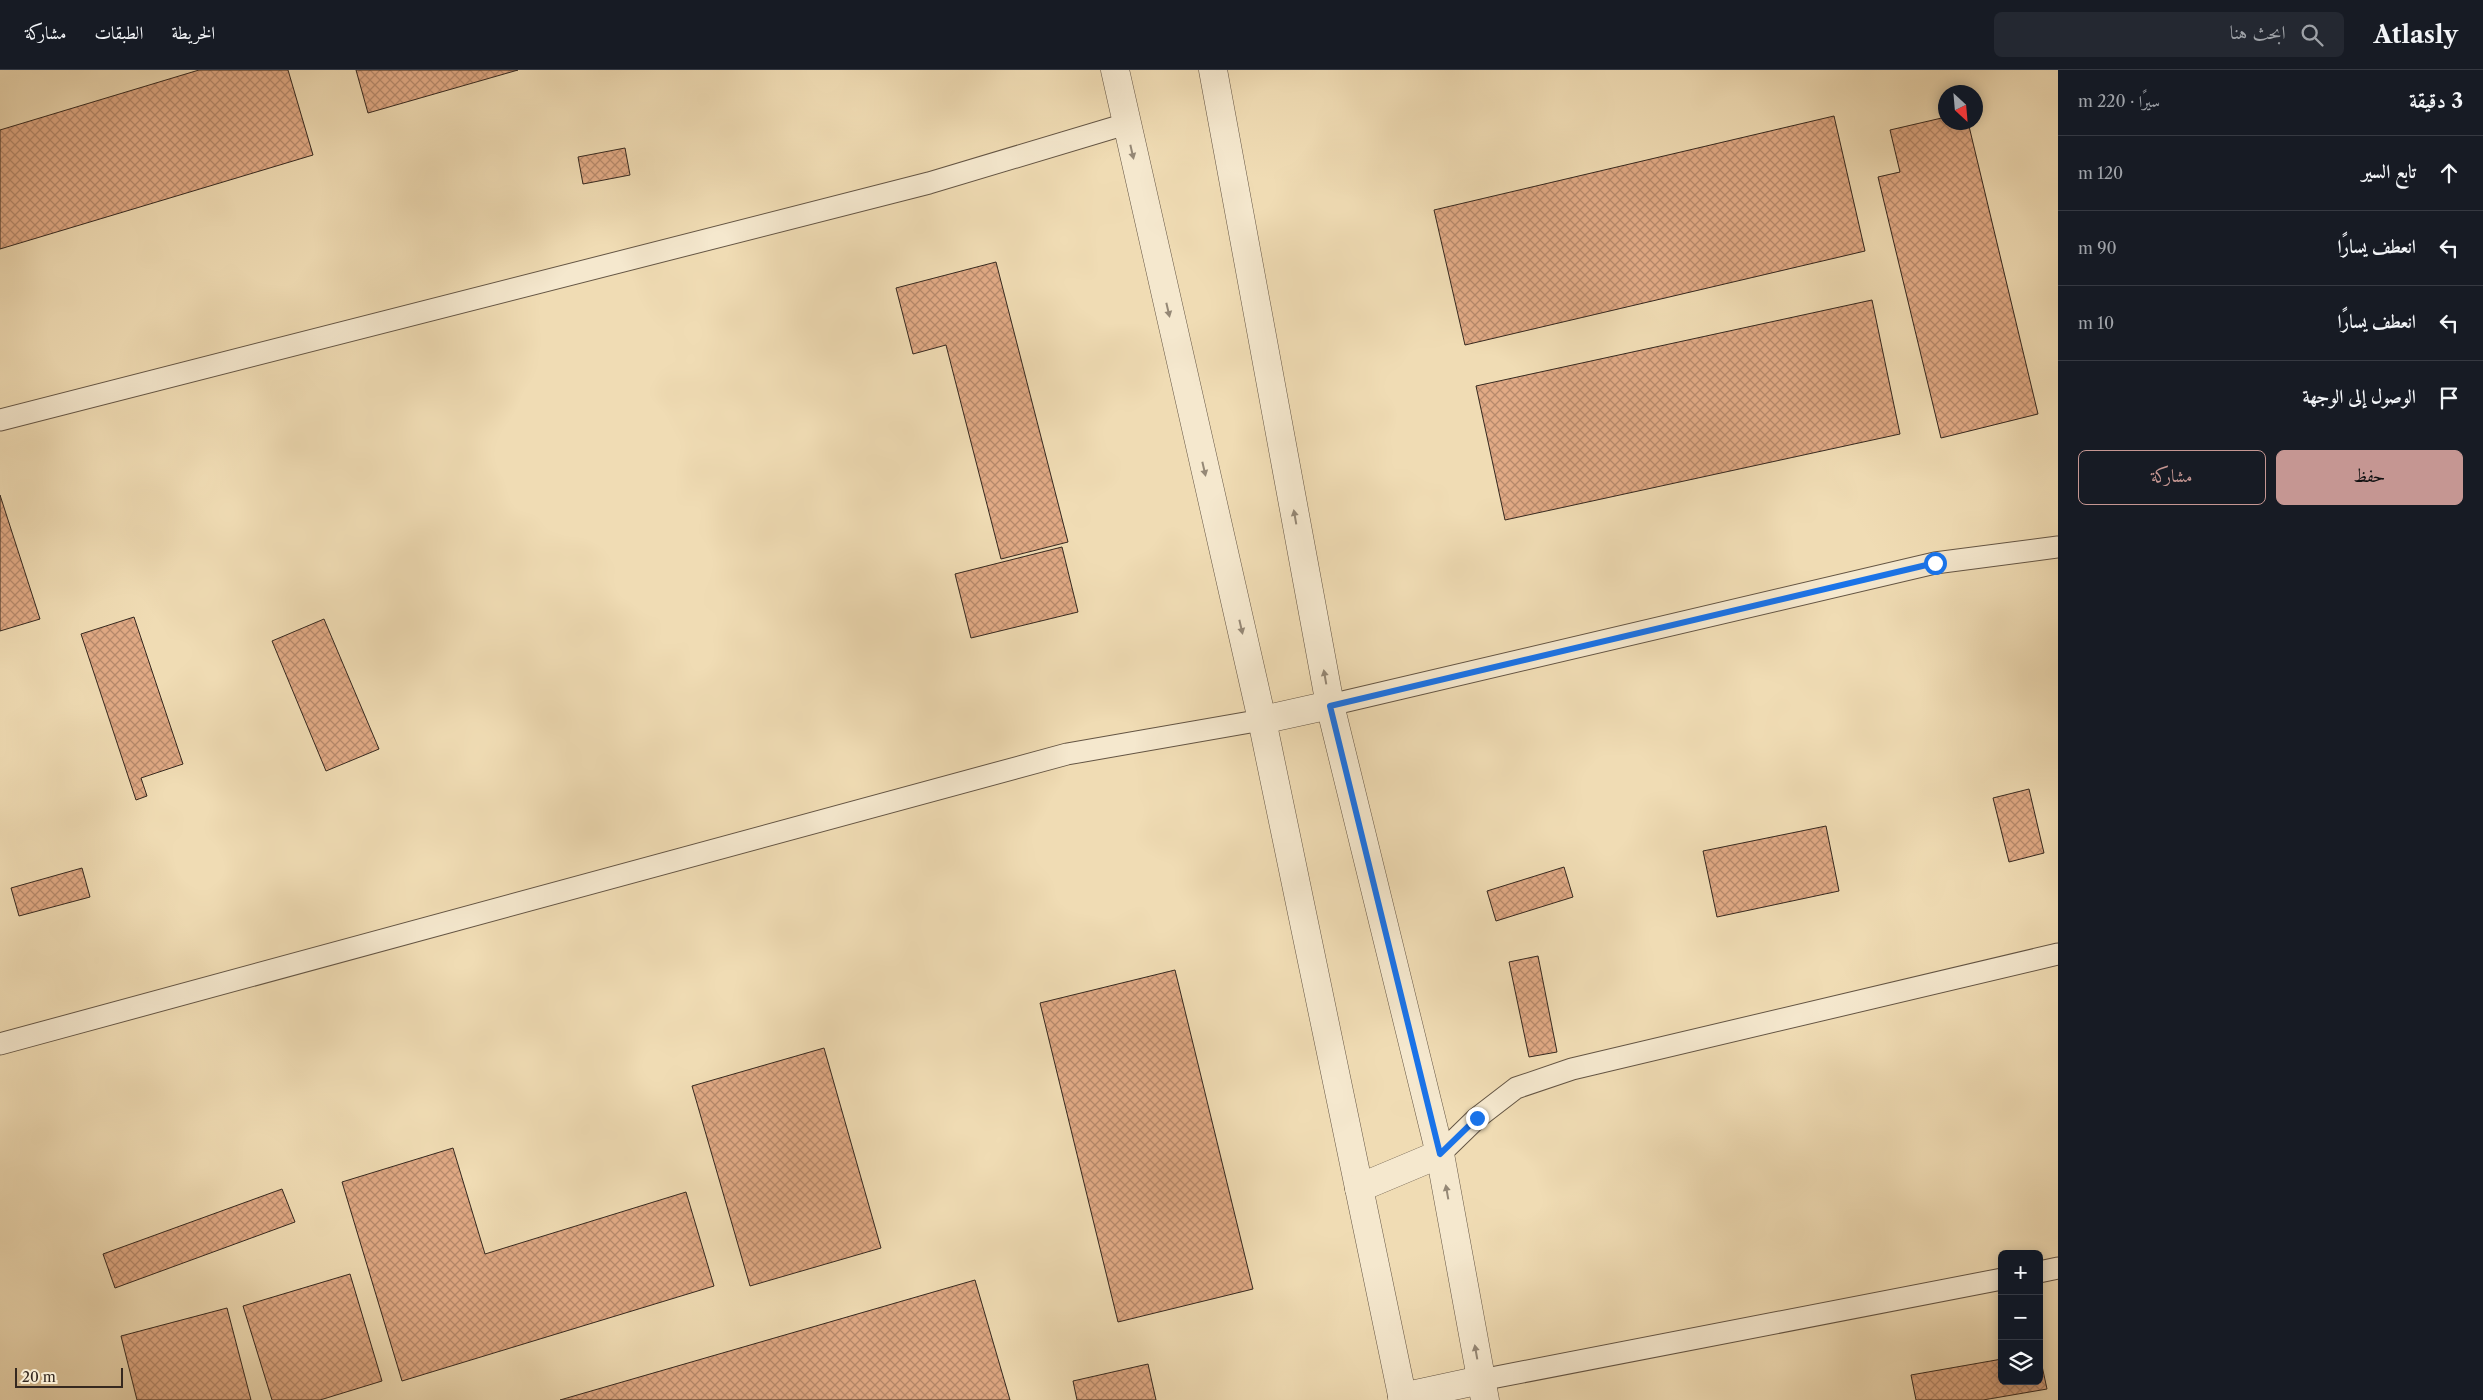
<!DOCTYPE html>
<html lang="ar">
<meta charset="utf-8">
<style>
body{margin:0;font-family:"Libre Caslon Text",Amiri,serif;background:#242831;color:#f1f3f6;direction:rtl}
.controls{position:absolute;right:15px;bottom:15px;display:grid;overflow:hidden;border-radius:8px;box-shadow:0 2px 12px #0003}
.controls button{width:45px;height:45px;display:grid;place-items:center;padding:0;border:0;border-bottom:1px solid #363941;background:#171b24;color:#f1f3f6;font:25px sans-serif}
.compass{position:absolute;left:1938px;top:15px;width:45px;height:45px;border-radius:50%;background:#171b24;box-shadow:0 2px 12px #0003;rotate:154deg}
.scale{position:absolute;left:15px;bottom:12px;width:108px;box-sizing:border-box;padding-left:5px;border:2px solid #35281f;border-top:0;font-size:14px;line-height:18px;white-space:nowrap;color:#35281f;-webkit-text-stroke:4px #f5e8ce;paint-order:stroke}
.stop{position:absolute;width:15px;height:15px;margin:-11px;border:4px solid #1a73e8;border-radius:50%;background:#fff}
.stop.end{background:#1a73e8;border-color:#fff;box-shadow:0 1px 5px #0008}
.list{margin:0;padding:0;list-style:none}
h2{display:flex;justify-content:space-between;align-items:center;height:65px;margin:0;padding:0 20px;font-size:21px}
h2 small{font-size:16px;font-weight:400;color:#9ea1a6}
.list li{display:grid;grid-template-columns:32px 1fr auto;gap:15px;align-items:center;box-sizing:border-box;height:75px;padding:0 20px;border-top:1px solid #363941}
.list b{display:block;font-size:19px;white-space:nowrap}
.list em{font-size:16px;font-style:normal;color:#9ea1a6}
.actions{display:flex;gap:10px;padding:15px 20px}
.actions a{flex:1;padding:11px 0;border:1px solid #c59692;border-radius:8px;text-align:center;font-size:18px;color:#c59692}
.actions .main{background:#c59692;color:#111}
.icon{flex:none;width:28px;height:28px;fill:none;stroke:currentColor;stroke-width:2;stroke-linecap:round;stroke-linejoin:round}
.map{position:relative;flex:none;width:2058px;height:1330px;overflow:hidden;direction:ltr}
header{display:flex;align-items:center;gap:30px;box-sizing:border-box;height:70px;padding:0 25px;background:#171b24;border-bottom:1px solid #363941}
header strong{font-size:24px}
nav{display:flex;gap:28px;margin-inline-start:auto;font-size:18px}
.search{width:350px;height:45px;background:#242831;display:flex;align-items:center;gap:12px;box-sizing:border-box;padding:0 18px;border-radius:8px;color:#9ea1a6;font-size:19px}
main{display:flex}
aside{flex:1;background:#171b24}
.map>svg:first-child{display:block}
.building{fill:url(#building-cross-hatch);stroke:#35281f}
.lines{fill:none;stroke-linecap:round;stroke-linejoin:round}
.lane-casing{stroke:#645544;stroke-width:23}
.street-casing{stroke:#645544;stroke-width:29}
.lane{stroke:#f5e8ce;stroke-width:21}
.street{stroke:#f5e8ce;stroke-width:28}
.oneway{fill:#958876}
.route{stroke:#1a73e8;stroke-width:6}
</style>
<header>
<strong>Atlasly</strong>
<div class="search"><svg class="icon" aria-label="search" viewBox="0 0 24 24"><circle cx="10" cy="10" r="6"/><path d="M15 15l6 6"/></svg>ابحث هنا</div>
<nav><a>الخريطة</a><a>الطبقات</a><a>مشاركة</a></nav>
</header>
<main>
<aside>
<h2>3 دقيقة<small>سيرًا · 220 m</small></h2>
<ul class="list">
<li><svg class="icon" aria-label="ahead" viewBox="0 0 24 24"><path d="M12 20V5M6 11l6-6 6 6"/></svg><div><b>تابع السير</b></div><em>120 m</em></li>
<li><svg class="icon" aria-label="left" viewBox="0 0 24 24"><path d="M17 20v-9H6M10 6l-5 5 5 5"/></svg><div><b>انعطف يسارًا</b></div><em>90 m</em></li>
<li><svg class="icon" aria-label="left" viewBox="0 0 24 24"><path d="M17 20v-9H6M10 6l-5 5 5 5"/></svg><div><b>انعطف يسارًا</b></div><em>10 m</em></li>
<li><svg class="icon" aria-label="arrive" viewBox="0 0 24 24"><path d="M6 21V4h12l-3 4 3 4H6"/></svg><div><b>الوصول إلى الوجهة</b></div></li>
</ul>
<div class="actions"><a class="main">حفظ</a><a>مشاركة</a></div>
</aside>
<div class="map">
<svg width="2058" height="1330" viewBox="0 0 2058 1330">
<defs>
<pattern id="building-cross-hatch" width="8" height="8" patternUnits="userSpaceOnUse" patternTransform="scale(1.25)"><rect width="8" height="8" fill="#e1aa85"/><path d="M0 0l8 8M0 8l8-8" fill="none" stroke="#b78a6c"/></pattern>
</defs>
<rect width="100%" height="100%" fill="#f0dcb4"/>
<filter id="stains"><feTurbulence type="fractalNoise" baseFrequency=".004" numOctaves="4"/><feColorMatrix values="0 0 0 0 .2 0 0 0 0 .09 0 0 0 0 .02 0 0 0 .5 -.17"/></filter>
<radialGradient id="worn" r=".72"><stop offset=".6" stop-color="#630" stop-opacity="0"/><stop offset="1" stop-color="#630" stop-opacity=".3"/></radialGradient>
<!-- building -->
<g class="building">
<path d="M 199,0 L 288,0 L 313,85 L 0,179 L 0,60 Z"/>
<path d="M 356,0 L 518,0 L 368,43 Z"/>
<path d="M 1834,46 L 1865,181 L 1465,275 L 1434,140 Z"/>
<path d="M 1946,47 L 1946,52 L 1968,52 L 2038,344 L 1941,368 L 1878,107 L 1900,102 L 1890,60 Z"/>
<path d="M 625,78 L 630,105 L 583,114 L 578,87 Z"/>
<path d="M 996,192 L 1068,472 L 1001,489 L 946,275 L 913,284 L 896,218 Z"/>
<path d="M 1872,230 L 1900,364 L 1505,450 L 1476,316 Z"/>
<path d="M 0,425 L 40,549 L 0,561 Z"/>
<path d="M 1062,477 L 1078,542 L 971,568 L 955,504 Z"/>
<path d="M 134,547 L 183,694 L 141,708 L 147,726 L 136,730 L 81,564 Z"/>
<path d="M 324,549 L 379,679 L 326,701 L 272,571 Z"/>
<path d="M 2029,719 L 2044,783 L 2009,792 L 1993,728 Z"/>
<path d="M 1826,756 L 1839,821 L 1717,847 L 1703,781 Z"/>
<path d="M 1564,797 L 1573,827 L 1496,851 L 1487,821 Z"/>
<path d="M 82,798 L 90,827 L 19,846 L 11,818 Z"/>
<path d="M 1538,886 L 1557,982 L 1529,987 L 1509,892 Z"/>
<path d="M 1175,900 L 1253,1219 L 1118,1252 L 1040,933 Z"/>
<path d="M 824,978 L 881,1178 L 750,1216 L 692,1016 Z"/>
<path d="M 453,1078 L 485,1184 L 686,1122 L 714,1216 L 402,1311 L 342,1112 Z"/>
<path d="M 282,1119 L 295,1152 L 115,1218 L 103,1184 Z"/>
<path d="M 350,1204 L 382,1311 L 320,1330 L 272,1330 L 243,1236 Z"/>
<path d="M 975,1210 L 1010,1330 L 560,1330 Z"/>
<path d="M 227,1238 L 251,1330 L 137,1330 L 121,1266 Z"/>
<path d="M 2039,1282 L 2047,1319 L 1983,1330 L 1916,1330 L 1911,1305 L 2002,1289 L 2002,1311 L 2039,1311 Z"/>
<path d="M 1148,1294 L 1156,1330 L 1077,1330 L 1073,1311 Z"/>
</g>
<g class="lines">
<defs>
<g id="lane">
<path d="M 0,350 L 929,113 L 1126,54"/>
<path d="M 1330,635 L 1935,493 L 2058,477"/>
<path d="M 0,974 L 1067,684 L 1262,650"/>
<path d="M 1440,1084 L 1477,1048 L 1516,1018 L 1572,999 L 2058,884"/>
<path d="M 2039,1202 L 2058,1198"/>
<path d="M 1481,1310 L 2002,1209"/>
</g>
<g id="street">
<path d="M 1115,0 L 1262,650 L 1403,1330"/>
<path d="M 1213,0 L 1330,635 L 1440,1084 L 1485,1330"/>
<path d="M 1262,650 L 1330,635"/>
<path d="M 1359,1118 L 1440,1084"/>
<path d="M 1402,1327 L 1481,1310"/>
</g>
</defs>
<!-- lane casing -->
<use href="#lane" class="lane-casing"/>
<!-- street casing -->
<use href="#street" class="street-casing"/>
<!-- lane -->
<use href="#lane" class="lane"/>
<!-- street -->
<use href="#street" class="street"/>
</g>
<!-- one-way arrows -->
<defs><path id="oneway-solid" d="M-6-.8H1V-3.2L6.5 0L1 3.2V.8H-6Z" transform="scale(1.25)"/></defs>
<g class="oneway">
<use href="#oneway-solid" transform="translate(1132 82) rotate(77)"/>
<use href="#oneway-solid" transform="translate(1168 240) rotate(77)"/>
<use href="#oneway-solid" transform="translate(1204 399) rotate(77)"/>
<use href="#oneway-solid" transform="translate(1295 447) rotate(-100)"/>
<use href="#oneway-solid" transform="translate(1241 557) rotate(77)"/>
<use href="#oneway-solid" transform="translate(1325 607) rotate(-100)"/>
<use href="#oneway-solid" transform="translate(1447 1122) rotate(-100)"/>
<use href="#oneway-solid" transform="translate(1476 1282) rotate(-100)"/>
</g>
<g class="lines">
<!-- route -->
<path class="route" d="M 1477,1048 L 1440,1084 L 1330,636 L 1935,493"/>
</g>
<rect width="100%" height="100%" filter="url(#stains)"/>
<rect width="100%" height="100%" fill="url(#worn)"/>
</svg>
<div class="controls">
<button>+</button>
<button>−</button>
<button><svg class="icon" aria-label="layers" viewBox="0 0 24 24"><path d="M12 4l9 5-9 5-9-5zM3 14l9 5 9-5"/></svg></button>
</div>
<svg class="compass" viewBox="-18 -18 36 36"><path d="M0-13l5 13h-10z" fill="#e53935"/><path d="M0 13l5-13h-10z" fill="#9ea1a6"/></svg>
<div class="scale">20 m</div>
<div class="stop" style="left:1935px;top:493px"></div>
<div class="stop end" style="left:1477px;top:1048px"></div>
</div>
</main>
